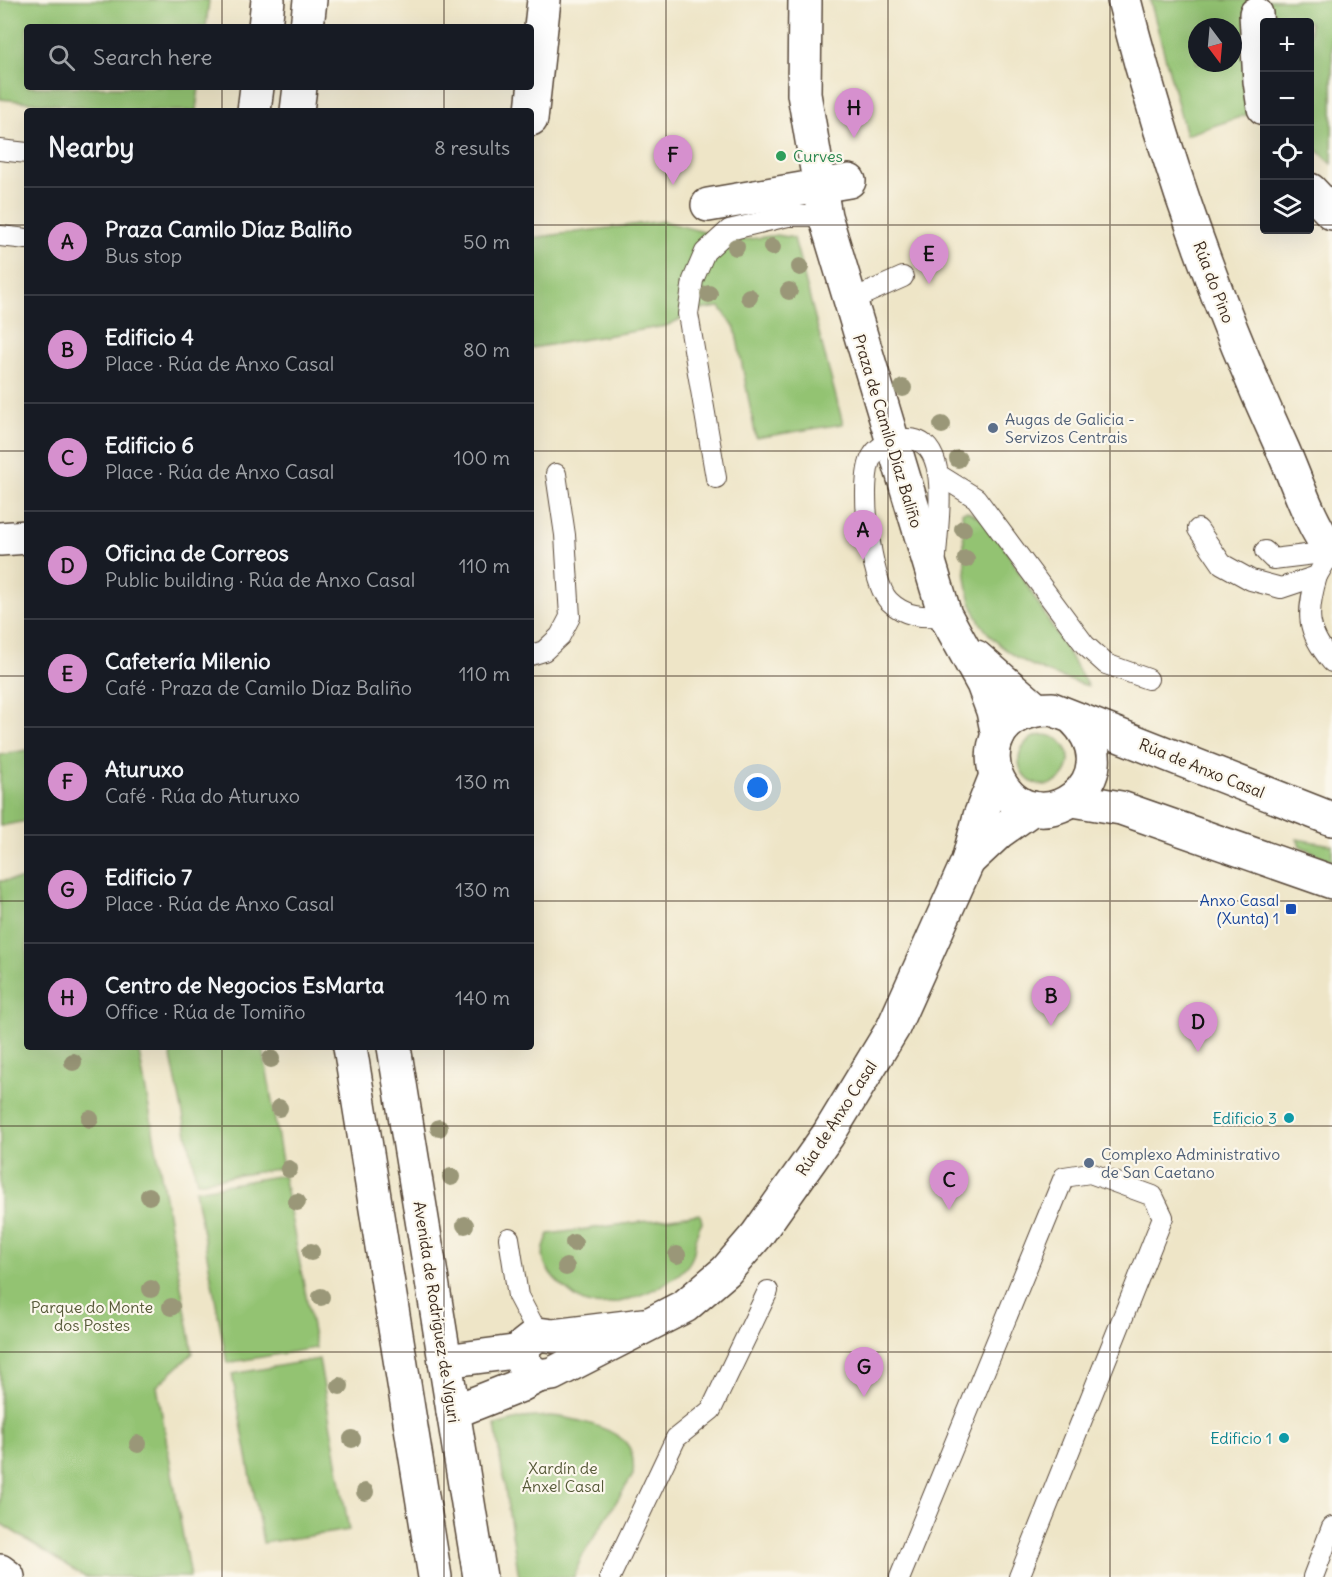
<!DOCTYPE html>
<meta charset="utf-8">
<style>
body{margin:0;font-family:Delius,sans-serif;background:#242831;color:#f1f3f6}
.controls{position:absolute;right:18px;top:18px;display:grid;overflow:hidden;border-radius:6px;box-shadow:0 6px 24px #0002}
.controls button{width:54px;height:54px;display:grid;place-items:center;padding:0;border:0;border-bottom:2px solid #363941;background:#171b24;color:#f1f3f6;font:30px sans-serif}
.compass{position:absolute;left:1188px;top:18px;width:54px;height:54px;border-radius:50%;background:#171b24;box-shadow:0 6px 24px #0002;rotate:164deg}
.you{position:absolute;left:758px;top:788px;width:21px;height:21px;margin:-15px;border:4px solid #fff;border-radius:50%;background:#1a73e8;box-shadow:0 0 0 9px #1a73e833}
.badge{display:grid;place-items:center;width:39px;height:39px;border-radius:50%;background:#d690ce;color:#111;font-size:20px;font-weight:700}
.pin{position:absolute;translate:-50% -50px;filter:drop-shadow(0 2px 3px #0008)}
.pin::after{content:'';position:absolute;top:32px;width:21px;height:18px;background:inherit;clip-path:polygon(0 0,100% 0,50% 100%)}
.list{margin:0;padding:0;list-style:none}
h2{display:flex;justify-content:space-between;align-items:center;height:78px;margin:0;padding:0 24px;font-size:26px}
h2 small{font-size:20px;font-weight:400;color:#9ea1a6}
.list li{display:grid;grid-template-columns:39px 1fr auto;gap:18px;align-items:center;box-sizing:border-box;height:108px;padding:0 24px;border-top:2px solid #363941}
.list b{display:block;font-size:22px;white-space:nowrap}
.list p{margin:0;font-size:20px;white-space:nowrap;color:#9ea1a6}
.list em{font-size:20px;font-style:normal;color:#9ea1a6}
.icon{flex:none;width:33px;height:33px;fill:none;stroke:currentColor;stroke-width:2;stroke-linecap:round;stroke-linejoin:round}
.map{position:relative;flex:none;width:1332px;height:1577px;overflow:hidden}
.search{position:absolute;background:#171b24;box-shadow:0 6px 24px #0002;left:24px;top:24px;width:510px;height:66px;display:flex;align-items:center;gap:15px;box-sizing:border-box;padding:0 21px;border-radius:6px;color:#9ea1a6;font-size:22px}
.panel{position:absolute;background:#171b24;box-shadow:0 6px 24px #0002;left:24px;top:108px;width:510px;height:942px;border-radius:6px}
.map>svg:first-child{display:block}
.green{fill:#93c372;stroke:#677648;stroke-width:1.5;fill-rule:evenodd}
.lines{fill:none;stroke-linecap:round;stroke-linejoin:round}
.lane-casing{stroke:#564637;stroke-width:22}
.street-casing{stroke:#564637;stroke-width:36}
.secondary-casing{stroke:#564637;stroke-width:36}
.primary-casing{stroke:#564637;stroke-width:36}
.lane{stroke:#fff;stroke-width:20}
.street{stroke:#fff;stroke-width:33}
.secondary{stroke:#fff;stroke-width:33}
.primary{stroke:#fff;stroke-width:33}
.tree{fill:#9a9778}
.grid{fill:none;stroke:#3b2a1e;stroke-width:1.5;stroke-opacity:0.55}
.leisure-dot{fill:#2e9e5b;stroke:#fbf7ec;stroke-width:2}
.service-dot{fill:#5c6f8a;stroke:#fbf7ec;stroke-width:2}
.transit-dot{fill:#1a4fb4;stroke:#fbf7ec;stroke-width:2}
.culture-dot{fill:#0f9aa8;stroke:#fbf7ec;stroke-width:2}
.labels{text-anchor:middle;stroke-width:4.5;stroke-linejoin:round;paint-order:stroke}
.leisure-label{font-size:16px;fill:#27864d;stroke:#fbf7ec;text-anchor:start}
.street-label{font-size:16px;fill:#3b2a1e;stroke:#fbf7ec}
.service-label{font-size:16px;fill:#4e5e75;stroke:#fbf7ec;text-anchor:start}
.transit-label{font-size:16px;fill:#164399;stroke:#fbf7ec;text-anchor:end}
.culture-label{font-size:16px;fill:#0d838f;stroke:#fbf7ec;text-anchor:end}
.park-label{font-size:16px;fill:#555837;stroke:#fbf7ec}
</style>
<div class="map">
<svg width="1332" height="1577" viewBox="0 0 1332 1577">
<rect width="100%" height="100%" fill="#fbf7ec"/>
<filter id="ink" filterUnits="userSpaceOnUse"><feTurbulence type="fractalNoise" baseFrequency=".0167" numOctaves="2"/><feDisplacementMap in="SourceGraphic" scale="12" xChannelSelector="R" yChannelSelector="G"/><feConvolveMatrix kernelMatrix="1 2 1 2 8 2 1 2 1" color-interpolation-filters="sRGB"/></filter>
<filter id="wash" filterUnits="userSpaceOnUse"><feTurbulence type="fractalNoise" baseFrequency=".008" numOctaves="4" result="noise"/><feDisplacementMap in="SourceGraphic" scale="24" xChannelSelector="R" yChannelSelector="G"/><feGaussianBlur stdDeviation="1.35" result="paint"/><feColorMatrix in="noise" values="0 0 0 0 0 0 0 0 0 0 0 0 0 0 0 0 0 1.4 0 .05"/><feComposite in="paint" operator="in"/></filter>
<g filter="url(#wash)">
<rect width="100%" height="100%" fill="#eee5c7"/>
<!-- green -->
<g class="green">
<path d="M 0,0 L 209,0 L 206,27 L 27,27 L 27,87 L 199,87 L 196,111 L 118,111 L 0,99 Z"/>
<path d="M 1150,0 L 1332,0 L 1332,164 L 1313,146 L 1310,138 L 1310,22 L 1264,22 L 1264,109 L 1186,135 ZM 1197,27 L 1233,27 L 1233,63 L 1197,63 Z"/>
<path d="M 663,221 L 737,241 L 777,235 L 794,238 L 843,424 L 756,438 L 735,328 L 720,307 L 699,310 L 666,326 L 531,348 L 531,238 Z"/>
<path d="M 967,511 L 985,521 L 1004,547 L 1088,686 C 1048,674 998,657 977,617 C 962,588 965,545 962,512 Z"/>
<circle cx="1044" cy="760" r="25"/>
<path d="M 27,750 L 27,821 L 0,826 L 0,755 Z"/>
<path d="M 1297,839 L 1332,845 L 1332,861 L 1300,846 Z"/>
<path d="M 27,879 L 27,1047 L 138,1047 L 193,1353 L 157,1386 L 190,1577 L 85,1577 L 0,1523 L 0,881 Z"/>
<path d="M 169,1047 L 263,1047 L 283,1168 L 197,1182 Z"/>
<path d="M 283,1175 L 316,1348 L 227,1363 L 195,1190 Z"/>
<path d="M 700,1214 L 702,1222 C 689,1242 703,1254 679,1274 C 659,1290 609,1312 584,1302 C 573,1297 563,1287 555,1279 C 541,1263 540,1253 549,1234 Z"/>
<path d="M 319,1359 L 349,1530 L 263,1543 L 232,1374 Z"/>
<path d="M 550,1416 C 570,1417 612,1427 626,1443 C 634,1452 634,1465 633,1475 L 581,1558 L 574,1577 L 519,1577 L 495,1425 L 522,1418 Z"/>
</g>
</g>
<g filter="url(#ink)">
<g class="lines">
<defs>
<g id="lane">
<path d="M 0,150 L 27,153"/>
<path d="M 0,236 L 27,239"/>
<path d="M 849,301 L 903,277"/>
<path d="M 939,475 L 976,498 L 1085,645 L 1106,664 L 1148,679"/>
<path d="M 716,478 L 688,314 L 693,280 L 705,252 L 729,230 L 788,216 L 825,216"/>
<path d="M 1198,529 L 1222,564 L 1251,580 L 1281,588 L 1317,576 L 1331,552"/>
<path d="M 1265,551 L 1273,559 L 1331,552"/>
<path d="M 936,557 C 937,526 954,436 905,439 C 893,440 879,445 873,455 C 857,477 871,584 889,601 C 905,617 924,618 945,615"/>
<path d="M 1317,576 C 1306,614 1306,631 1332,662"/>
<path d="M 531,655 L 544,651 L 560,636 L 570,617 L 565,535 L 556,474"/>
<path d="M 509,1238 L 518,1296 L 538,1334"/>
<path d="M 610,1577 L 676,1438 L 711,1410 L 768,1291"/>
<path d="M 900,1577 L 1064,1177 L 1090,1173 L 1153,1196 L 1163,1217 L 1019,1577"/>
<path d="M 1313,1577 L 1332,1527"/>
</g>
<g id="street">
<path d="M 805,0 L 804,94 L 825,216 L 945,615 L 983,684 L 993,711 L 998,736"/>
<path d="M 1124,0 C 1163,154 1217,306 1283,450 C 1297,482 1310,524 1332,552"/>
<path d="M 1256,14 L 1260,81 L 1264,108"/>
<path d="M 531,119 L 544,0"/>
<path d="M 1310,190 L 1332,213"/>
<path d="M 708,205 L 849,181"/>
<path d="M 0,539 L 27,537"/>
<path d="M 976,657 L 1036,709"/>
</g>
<g id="secondary">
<path d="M 1072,717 C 1137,778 1036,850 999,781 C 992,768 991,750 998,736 C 1009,715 1030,709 1052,709 L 1332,819"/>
<path d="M 1073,800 L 1121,808 L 1332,882"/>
<path d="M 968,861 L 999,832 L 1033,808"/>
<path d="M 643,1325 L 553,1336 L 538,1334 L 524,1345 L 523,1364 L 538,1376 L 552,1374 L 685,1306 L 726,1271 L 757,1235 L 828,1135 L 893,1028 L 968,861 L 980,816 L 996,776"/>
</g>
<g id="primary">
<path d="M 265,27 L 268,0"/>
<path d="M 307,27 L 310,0"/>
<path d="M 254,111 L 257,87"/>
<path d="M 297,111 L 300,87"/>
<path d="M 350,1047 L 435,1577"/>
<path d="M 394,1047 L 480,1577"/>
<path d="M 445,1361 L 522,1351"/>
<path d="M 453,1412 L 519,1386 L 538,1376"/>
<path d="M 0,1571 L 8,1577"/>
</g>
</defs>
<!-- lane casing -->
<use href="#lane" class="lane-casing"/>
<!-- street casing -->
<use href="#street" class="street-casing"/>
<!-- secondary casing -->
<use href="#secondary" class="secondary-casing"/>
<!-- primary casing -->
<use href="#primary" class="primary-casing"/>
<!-- lane -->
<use href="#lane" class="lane"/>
<!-- street -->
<use href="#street" class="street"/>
<!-- secondary -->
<use href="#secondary" class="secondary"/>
<!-- primary -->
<use href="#primary" class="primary"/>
</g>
<!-- trees -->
<g class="tree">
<circle cx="736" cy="247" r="9"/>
<circle cx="772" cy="247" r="9"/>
<circle cx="800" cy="267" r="9"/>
<circle cx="789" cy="291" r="9"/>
<circle cx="709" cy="294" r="9"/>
<circle cx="749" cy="297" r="9"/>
<circle cx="903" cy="388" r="9"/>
<circle cx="942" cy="425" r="9"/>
<circle cx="958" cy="459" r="9"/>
<circle cx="963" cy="529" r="9"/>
<circle cx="966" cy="559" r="9"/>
<circle cx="271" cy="1059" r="9"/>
<circle cx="73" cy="1062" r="9"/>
<circle cx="279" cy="1108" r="9"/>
<circle cx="90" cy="1119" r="9"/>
<circle cx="439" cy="1128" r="9"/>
<circle cx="289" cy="1169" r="9"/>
<circle cx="451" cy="1177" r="9"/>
<circle cx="149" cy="1196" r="9"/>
<circle cx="297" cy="1202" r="9"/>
<circle cx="465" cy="1225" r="9"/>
<circle cx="574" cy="1243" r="9"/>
<circle cx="311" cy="1252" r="9"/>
<circle cx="677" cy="1255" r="9"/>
<circle cx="566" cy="1267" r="9"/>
<circle cx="151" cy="1289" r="9"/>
<circle cx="321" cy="1297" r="9"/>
<circle cx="171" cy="1307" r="9"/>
<circle cx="340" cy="1386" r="9"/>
<circle cx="352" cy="1439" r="9"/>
<circle cx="138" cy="1444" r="9"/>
<circle cx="365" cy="1492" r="9"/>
</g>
</g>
<!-- grid -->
<path class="grid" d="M 222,0 L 222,27M 444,0 L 444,27M 666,0 L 666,1577M 888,0 L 888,1577M 1110,0 L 1110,1577M 222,87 L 222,111M 444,87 L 444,111M 0,225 L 27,225M 531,225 L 1264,225M 1310,225 L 1332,225M 0,451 L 27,451M 531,451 L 1332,451M 0,676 L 27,676M 531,676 L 1332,676M 0,901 L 27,901M 531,901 L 1332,901M 222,1047 L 222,1577M 444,1047 L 444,1577M 0,1126 L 1332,1126M 0,1352 L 1332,1352"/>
<!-- markers -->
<circle class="leisure-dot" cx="781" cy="156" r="6"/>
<g class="service-dot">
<circle cx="993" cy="428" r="6"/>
<circle cx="1089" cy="1163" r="6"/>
</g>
<rect class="transit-dot" x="1285" y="903" width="12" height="12" rx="3"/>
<g class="culture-dot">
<circle cx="1289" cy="1118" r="6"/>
<circle cx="1284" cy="1438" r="6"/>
</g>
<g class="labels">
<!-- leisure labels -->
<g class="leisure-label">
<text x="793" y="162">Curves</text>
</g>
<!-- street labels -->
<g class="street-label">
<text transform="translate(1214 282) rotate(69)" y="6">Rúa do Pino</text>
<text transform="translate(888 431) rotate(73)" y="6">Praza de Camilo Díaz Baliño</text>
<text transform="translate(1202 768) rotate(22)" y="6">Rúa de Anxo Casal</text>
<text transform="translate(836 1118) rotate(-57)" y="6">Rúa de Anxo Casal</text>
<text transform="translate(437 1312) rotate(81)" y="6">Avenida de Rodríguez de Viguri</text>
</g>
<!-- service labels -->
<g class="service-label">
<text x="1005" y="425">Augas de Galicia -<tspan x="1005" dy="18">Servizos Centrais</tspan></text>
<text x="1101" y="1160">Complexo Administrativo<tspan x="1101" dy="18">de San Caetano</tspan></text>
</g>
<!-- transit labels -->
<g class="transit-label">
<text x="1279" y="906">Anxo Casal<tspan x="1279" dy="18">(Xunta) 1</tspan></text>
</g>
<!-- culture labels -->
<g class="culture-label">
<text x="1277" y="1124">Edificio 3</text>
<text x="1272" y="1444">Edificio 1</text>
</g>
<!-- park labels -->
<g class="park-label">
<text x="92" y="1313">Parque do Monte<tspan x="92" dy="18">dos Postes</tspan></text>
<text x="563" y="1474">Xardín de<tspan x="563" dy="18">Ánxel Casal</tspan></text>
</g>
</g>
</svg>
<div class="controls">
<button>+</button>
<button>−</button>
<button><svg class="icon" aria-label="locate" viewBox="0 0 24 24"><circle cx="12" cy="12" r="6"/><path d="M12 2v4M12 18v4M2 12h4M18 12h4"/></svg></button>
<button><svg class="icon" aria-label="layers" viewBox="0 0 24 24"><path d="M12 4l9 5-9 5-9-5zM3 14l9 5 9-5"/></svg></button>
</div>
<svg class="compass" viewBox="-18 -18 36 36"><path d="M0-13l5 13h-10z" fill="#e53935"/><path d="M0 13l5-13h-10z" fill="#9ea1a6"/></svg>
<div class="you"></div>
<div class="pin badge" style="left:863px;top:560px">A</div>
<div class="pin badge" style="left:1051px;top:1026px">B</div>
<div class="pin badge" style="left:949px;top:1210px">C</div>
<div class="pin badge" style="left:1198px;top:1052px">D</div>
<div class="pin badge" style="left:929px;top:284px">E</div>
<div class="pin badge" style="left:673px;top:185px">F</div>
<div class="pin badge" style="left:864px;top:1397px">G</div>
<div class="pin badge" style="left:854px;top:138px">H</div>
<div class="search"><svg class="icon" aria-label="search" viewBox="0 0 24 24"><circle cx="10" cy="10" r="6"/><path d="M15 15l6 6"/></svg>Search here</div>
<section class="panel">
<h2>Nearby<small>8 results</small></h2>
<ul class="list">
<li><span class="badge">A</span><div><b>Praza Camilo Díaz Baliño</b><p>Bus stop</p></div><em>50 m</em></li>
<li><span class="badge">B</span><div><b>Edificio 4</b><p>Place · Rúa de Anxo Casal</p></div><em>80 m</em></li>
<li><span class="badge">C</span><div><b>Edificio 6</b><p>Place · Rúa de Anxo Casal</p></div><em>100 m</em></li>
<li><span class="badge">D</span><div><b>Oficina de Correos</b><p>Public building · Rúa de Anxo Casal</p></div><em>110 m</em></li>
<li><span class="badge">E</span><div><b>Cafetería Milenio</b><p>Café · Praza de Camilo Díaz Baliño</p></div><em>110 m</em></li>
<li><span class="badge">F</span><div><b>Aturuxo</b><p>Café · Rúa do Aturuxo</p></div><em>130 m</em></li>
<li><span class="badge">G</span><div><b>Edificio 7</b><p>Place · Rúa de Anxo Casal</p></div><em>130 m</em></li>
<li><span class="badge">H</span><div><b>Centro de Negocios EsMarta</b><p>Office · Rúa de Tomiño</p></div><em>140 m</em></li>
</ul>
</section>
</div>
